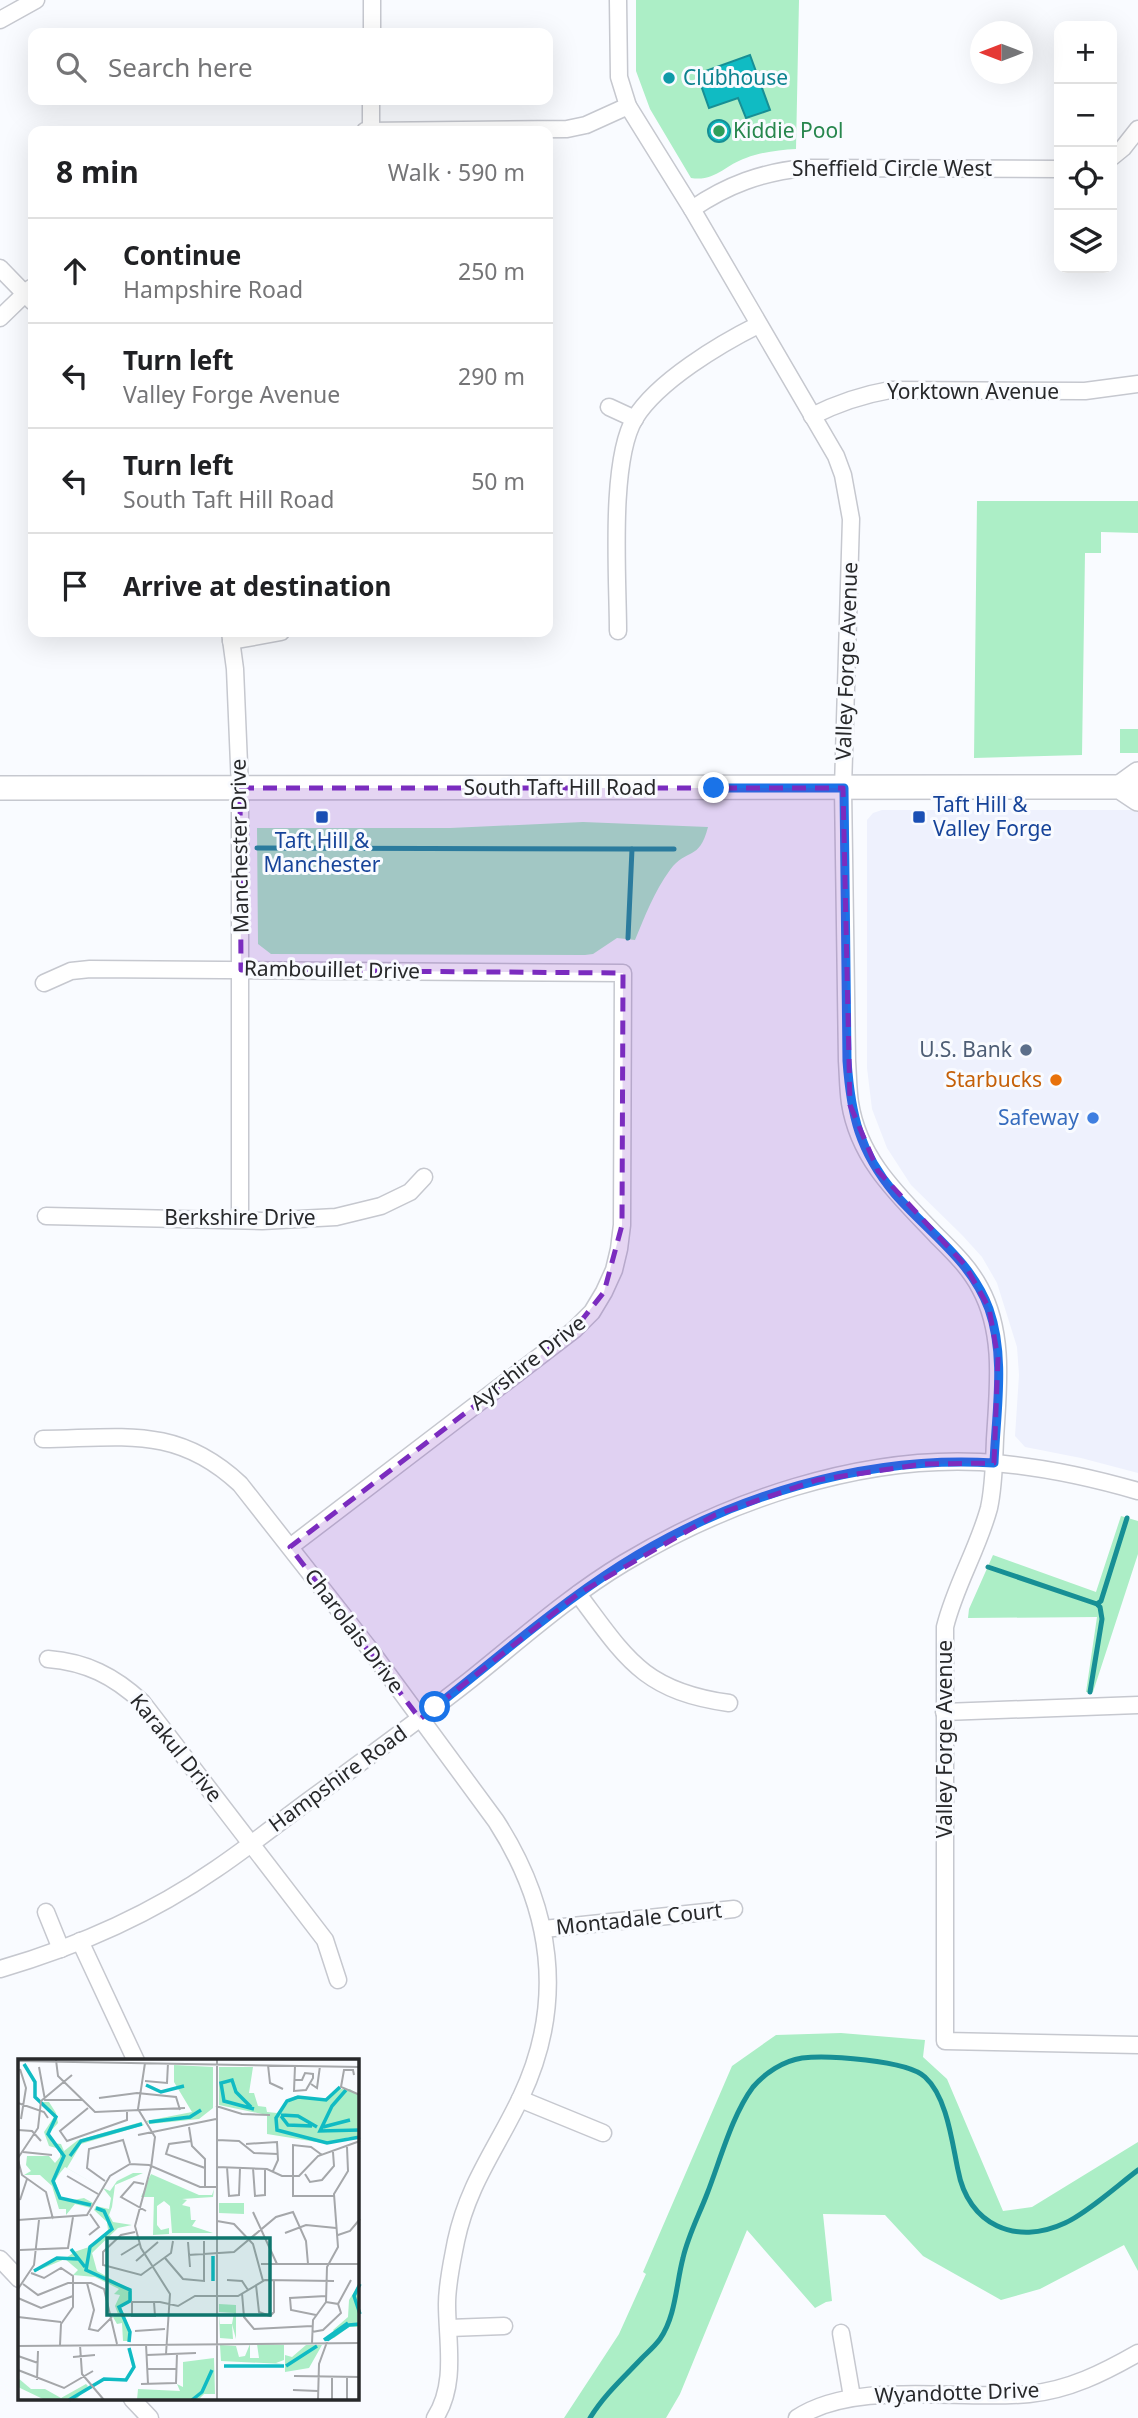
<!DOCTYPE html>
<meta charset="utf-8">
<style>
body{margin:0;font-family:"Noto Sans",sans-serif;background:#f2f2f2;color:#202124}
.controls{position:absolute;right:21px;top:21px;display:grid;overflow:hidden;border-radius:14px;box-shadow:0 7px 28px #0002}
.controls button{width:63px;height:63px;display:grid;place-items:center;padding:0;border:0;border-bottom:2px solid #e0e0e0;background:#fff;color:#202124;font:35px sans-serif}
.compass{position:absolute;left:970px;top:21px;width:63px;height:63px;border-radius:50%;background:#fff;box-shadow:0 7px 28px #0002;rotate:270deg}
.stop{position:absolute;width:21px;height:21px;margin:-16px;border:5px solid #1a73e8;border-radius:50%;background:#fff}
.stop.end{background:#1a73e8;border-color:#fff;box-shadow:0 2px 7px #0008}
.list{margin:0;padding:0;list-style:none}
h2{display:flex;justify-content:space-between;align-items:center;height:91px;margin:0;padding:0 28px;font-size:30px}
h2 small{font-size:23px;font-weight:400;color:#757577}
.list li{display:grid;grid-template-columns:46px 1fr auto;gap:21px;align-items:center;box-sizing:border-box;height:105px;padding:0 28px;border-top:2px solid #e0e0e0}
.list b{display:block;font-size:26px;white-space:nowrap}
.list p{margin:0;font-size:23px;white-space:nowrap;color:#757577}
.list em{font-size:23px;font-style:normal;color:#757577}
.icon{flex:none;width:38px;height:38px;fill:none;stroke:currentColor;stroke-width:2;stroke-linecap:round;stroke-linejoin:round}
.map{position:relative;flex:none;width:1138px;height:2418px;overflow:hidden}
.search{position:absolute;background:#fff;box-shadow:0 7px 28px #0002;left:28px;top:28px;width:525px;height:77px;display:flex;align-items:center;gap:18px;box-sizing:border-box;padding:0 24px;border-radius:14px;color:#757577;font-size:26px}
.panel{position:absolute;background:#fff;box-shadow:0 7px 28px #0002;left:28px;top:126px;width:525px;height:511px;border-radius:14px}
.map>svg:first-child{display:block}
.built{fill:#eef1fd}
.green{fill:#aceec6}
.water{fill:#10bbc3;stroke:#178f95;stroke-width:2}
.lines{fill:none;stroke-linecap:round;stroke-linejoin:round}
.stream{stroke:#178f95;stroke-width:5}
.street-casing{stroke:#c6c8cf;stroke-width:19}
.secondary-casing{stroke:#c6c8cf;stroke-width:26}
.street{stroke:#fff;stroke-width:16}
.secondary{stroke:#fff;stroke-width:23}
.route{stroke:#1a73e8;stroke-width:9}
.marked{fill:#7b2cbf;fill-opacity:0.2;stroke:#7b2cbf;stroke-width:5;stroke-dasharray:14 9;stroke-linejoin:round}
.culture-dot{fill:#0f9aa8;stroke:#f9fbff;stroke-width:2.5}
.leisure-dot{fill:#2e9e5b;stroke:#f9fbff;stroke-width:2.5}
.transit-dot{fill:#1a4fb4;stroke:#f9fbff;stroke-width:2.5}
.service-dot{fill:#5c6f8a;stroke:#f9fbff;stroke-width:2.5}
.food-dot{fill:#e8710a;stroke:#f9fbff;stroke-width:2.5}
.shop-dot{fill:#3f7fe0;stroke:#f9fbff;stroke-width:2.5}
.labels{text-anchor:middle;stroke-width:6;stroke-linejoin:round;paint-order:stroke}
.culture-label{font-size:21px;fill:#0d838f;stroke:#f9fbff;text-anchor:start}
.leisure-label{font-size:21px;fill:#27864d;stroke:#f9fbff;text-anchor:start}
.street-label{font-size:21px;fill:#27282a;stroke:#f9fbff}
.transit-label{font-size:21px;fill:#164399;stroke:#f9fbff;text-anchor:start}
.service-label{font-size:21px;fill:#4e5e75;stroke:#f9fbff;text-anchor:end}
.food-label{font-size:21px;fill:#c56008;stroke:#f9fbff;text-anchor:end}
.shop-label{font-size:21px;fill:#366cbe;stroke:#f9fbff;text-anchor:end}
.inset-river{fill:none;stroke:#10bbc3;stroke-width:3.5}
.inset-road{fill:none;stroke:#a5a7aa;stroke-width:2}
.view{fill:#0f766e;fill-opacity:0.15;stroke:#0f766e;stroke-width:3.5}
.inset-edge{fill:none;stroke:#27282a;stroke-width:3.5}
</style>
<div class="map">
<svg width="1138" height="2418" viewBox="0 0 1138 2418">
<rect width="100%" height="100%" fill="#f9fbff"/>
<!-- built -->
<path class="built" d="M 882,810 L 1138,810 L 1138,1473 L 1081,1458 L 1025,1447 L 1015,1436 L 1019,1375 L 1017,1347 L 997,1283 L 982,1257 L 962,1235 L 911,1185 L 887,1148 L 872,1109 L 867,1068 L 867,820 L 873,813 Z"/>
<!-- green -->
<g class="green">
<path d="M 636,0 L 799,0 L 796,149 C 779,150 762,152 746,158 C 725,165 715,182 691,178 L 650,109 L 636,71 Z"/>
<path d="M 977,501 L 1138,501 L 1138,533 L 1101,532 L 1101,553 L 1085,553 L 1082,755 L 974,758 Z"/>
<rect x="1120" y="729" width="18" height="24"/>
<path d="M 583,822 L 708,827 C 699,862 687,847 670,870 C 654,892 645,916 635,940 L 617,938 L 593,954 L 585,955 L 271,954 L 258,944 L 257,828 L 450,828 Z"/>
<path d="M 1121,1516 L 1138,1521 L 1138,1554 L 1093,1692 L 1086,1692 L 1097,1617 L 968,1618 L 969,1609 L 993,1555 L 1096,1592 Z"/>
<path d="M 841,2033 L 925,2040 L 923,2057 L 947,2079 L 1003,2211 L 1032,2207 L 1138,2142 L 1138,2271 L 1124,2245 L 1040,2289 L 1001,2300 L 923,2256 L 885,2215 L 823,2214 L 832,2301 L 826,2302 L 815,2308 L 747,2230 L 680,2394 L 666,2418 L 564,2418 L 619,2334 L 646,2274 L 643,2272 L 732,2066 L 776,2035 Z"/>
</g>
<!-- water -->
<g class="water">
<path d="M 750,55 L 770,110 L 746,118 L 738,98 L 709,108 L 697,74 Z"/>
<circle cx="719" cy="131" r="11"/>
</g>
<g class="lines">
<!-- stream -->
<g class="stream">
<path d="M 257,848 L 632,849"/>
<path d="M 628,938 L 632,849 L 674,849"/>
<path d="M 988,1567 L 1097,1604 L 1100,1607 L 1102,1619 L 1090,1692"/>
<path d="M 1097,1604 L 1101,1601 L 1127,1518"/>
<path d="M 590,2418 C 604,2395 624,2377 642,2358 C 648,2352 655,2346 660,2339 C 676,2316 676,2284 683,2258 C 688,2236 699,2215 707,2194 C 720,2161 732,2115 753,2087 C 765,2073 783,2061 802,2058 C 826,2055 907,2060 925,2077 C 947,2097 952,2142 958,2170 C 968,2225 1016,2246 1065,2223 C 1087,2213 1118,2185 1138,2170"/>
</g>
<defs>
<g id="street">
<path d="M 618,0 L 619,77 L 628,106 L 692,209 L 836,456 L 843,475 L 851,519 L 843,788 L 847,1061 C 848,1075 848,1090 850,1103 C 859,1160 899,1196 936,1235 C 952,1251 969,1267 980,1288 C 1005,1334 998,1388 995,1439 C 994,1462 994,1485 989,1508 C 978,1549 955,1586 945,1627 L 945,2041 L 1138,2045"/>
<path d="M 0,20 L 36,0"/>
<path d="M 372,33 L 372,0"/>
<path d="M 365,131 L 567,129 L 586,125 L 628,106"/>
<path d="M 371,131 L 371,100"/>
<path d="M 1112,157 L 1123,148 L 1138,129"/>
<path d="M 692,209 C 727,185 762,172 805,168 L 1059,169"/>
<path d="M 0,268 L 33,302"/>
<path d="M 0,318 L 31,288"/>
<path d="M 609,407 L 635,419"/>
<path d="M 812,416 C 838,403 861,395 890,390 L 1085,391 L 1138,384"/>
<path d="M 618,631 C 618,579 609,461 635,418 C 658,381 720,344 758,325"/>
<path d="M 230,632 L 235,669 L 240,788 L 240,1219"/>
<path d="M 231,641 L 281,632"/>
<path d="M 44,983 L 71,971 L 90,969 L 623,973 L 622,1225 L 619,1249 L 614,1270 L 604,1292 L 592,1312 L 574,1330 L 290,1547"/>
<path d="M 46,1216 L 262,1221 L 336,1217 L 381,1206 L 410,1192 L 424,1177"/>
<path d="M 43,1439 C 123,1438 177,1425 240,1484 L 368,1647 L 496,1821 C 552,1908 566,2002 521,2097 C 497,2148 468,2184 456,2241 C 452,2262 447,2283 447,2304 C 447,2342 457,2384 435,2418"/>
<path d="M 578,1594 C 626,1658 643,1691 729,1703"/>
<path d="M 48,1659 C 86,1662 114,1676 142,1702 L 325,1940 L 338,1980"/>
<path d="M 944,1712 L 1138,1705"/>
<path d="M 46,1912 L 61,1949"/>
<path d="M 544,1929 L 734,1909"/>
<path d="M 80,1941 L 136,2061"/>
<path d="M 0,1969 C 76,1947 151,1914 216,1869 C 250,1846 282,1820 315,1796 C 367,1758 419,1720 470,1680 C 520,1640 569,1596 624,1563 C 727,1501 858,1456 980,1462 C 1034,1465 1086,1476 1138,1491"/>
<path d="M 520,2099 L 603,2133"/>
<path d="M 0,2259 L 19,2279"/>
<path d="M 449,2328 L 504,2326"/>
<path d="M 841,2333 L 852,2397"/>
<path d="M 132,2399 L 150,2418"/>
<path d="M 797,2418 C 856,2379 959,2401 1029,2394 C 1069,2390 1103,2373 1138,2353"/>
</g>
<g id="secondary">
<path d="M 1120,787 L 1138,774"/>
<path d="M 0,788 L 1120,787 L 1138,799"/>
</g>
</defs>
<!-- street casing -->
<use href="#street" class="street-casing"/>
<!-- secondary casing -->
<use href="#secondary" class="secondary-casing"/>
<!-- street -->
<use href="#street" class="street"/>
<!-- secondary -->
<use href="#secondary" class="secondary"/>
</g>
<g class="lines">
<!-- route -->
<path class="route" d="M 435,1707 C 496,1659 555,1607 621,1565 C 730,1496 865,1455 994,1463 C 996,1412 1006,1357 989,1309 C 971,1260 928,1232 895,1194 C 859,1151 851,1115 847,1061 L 844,788 L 714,788"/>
</g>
<!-- marked area -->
<path class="marked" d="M 240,788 L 843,788 L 850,1105 L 878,1171 L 965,1265 L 989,1308 L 998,1358 L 994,1463 L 923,1464 L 817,1480 L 715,1515 L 578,1594 L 420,1719 L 290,1547 L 574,1330 L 604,1292 L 622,1225 L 623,973 L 241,970 Z"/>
<!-- markers -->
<circle class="culture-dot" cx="669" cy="78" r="7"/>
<circle class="leisure-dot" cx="719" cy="131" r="7"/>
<g class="transit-dot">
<rect x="315" y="810" width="14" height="14" rx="3.5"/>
<rect x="912" y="810" width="14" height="14" rx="3.5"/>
</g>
<circle class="service-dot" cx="1026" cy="1050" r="7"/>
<circle class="food-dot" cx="1056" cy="1080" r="7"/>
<circle class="shop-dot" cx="1093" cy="1118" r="7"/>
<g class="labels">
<!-- culture labels -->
<g class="culture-label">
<text x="683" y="85">Clubhouse</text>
</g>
<!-- leisure labels -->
<g class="leisure-label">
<text x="733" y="138">Kiddie Pool</text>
</g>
<!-- street labels -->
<g class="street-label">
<text x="892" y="176">Sheffield Circle West</text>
<text x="973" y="399">Yorktown Avenue</text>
<text transform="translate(847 661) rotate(-88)" y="7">Valley Forge Avenue</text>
<text x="560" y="795">South Taft Hill Road</text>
<text transform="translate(240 846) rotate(-91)" y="7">Manchester Drive</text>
<text transform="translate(332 970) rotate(1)" y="7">Rambouillet Drive</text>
<text x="240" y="1225">Berkshire Drive</text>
<text transform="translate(528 1363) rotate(-38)" y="7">Ayrshire Drive</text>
<text transform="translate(354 1631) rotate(53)" y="7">Charolais Drive</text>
<text transform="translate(945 1739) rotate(-90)" y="7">Valley Forge Avenue</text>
<text transform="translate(176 1748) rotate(51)" y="7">Karakul Drive</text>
<text transform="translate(338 1779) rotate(-36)" y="7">Hampshire Road</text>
<text transform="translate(639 1919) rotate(-6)" y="7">Montadale Court</text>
<text transform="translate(957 2393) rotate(-2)" y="7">Wyandotte Drive</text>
</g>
<!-- transit labels -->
<g class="transit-label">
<text x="933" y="812">Taft Hill &amp;<tspan x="933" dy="24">Valley Forge</tspan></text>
<text x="322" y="848" text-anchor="middle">Taft Hill &amp;<tspan x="322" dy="24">Manchester</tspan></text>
</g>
<!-- service labels -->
<g class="service-label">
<text x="1012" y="1057">U.S. Bank</text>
</g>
<!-- food labels -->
<g class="food-label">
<text x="1042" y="1087">Starbucks</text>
</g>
<!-- shop labels -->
<g class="shop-label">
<text x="1079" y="1125">Safeway</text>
</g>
</g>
<!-- overview -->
<g transform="translate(18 2059)">
<rect width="341" height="341" fill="#f9fbff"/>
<path d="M 156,6 L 195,8 L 195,49 L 181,60 L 132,65 L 128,62 L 174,53 L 156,23 ZM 201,8 L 235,8 L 231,34 L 236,34 L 240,47 L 248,48 L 249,53 L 259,54 L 277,37 L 309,40 L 320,30 L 332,30 L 341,36 L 341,80 L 331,78 L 311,85 L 249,75 L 249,56 L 201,46 ZM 24,43 L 31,43 L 38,54 L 40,64 L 31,74 L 34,84 L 43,85 L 46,92 L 60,81 L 123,63 L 126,66 L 63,85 L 49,109 L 82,128 L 47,108 L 42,114 L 37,122 L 43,138 L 50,142 L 66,139 L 75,144 L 73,149 L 57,145 L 48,156 L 48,150 L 41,150 L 34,127 L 22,116 L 6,116 L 13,112 L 8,106 L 9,97 L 31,97 L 37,104 L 42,98 L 42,90 L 31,87 L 26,73 L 36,58 ZM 115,114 L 125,114 L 97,126 L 94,148 L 91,156 L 95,163 L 114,166 L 100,169 L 74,194 L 79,212 L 114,232 L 114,242 L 103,248 L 113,272 L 112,282 L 105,282 L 104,264 L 99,265 L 95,258 L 100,255 L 97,247 L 102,236 L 96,235 L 101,230 L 77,218 L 55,216 L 60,211 L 47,200 L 14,214 L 36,199 L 48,199 L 55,194 L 52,189 L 56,193 L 71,188 L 84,177 L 90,171 L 89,163 L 76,151 L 78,147 L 91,150 L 93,139 L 85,129 L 92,132 L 99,122 ZM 133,115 L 181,136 L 194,136 L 196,130 L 195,138 L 164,140 L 169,141 L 164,146 L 172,148 L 173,161 L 178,161 L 174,167 L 195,174 L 154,174 L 152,147 L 146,142 L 139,147 L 139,166 L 143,171 L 151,169 L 151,175 L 135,176 L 136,138 L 123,138 ZM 201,144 L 226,144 L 226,155 L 201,154 ZM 341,225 L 341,268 L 331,268 L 316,279 L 305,281 L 318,274 L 315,271 L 330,258 L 331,241 ZM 201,245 L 218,246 L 218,280 L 214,265 L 215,280 L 202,279 L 201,255 L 202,265 L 214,265 L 216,254 L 201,253 ZM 232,285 L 232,299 L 241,299 L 239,285 L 266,286 L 266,301 L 258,304 L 266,305 L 203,302 L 202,286 L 218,287 L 221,298 L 227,297 ZM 288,286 L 304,286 L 291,309 L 267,313 L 267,296 L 274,298 ZM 196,299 L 197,335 L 186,335 L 180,341 L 119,341 L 120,330 L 162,332 L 159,325 L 165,328 L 165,303 ZM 0,319 L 13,330 L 27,330 L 43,339 L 68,325 L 70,327 L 58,341 L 27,341 L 0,328 Z" fill="#aceec6"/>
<path class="inset-river" d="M 6,5 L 17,23 L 17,38 L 38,58 L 30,75 L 46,97 L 35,122 L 42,139 L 73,146M 128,26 L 143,33 L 166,27M 322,28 L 308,41 L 280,38 L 269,42 L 258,59 L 259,71 L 309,84 L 342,78M 328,31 L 314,47 L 302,72 L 342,71M 233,48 L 218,33 L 214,21 L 203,24 L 206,42 L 236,50M 263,56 L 280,57 L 299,68M 263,57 L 270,66 L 294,67M 131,63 L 172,58 L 183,51M 305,68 L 332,61M 52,97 L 63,82 L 124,65M 78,149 L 86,152 L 94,170 L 72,188 L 68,211 L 112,231 L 112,242 L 101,248 L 112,273 L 111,283M 53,190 L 67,208M 16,212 L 39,199 L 60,200M 195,222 L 195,197M 342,225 L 336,237 L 342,255M 306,281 L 330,264M 309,281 L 331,266 L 342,265M 206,307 L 266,307M 268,307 L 299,287M 51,341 L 86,320 L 108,321 L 116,308 L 111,289M 174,341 L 184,333 L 194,311"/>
<path class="inset-road" d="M 199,0 L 199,341M 38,1 L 40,17 L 77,53 L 167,49M 0,2 L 342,8M 127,4 L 120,50 L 137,78 L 133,109M 250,6 L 252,24 L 265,30M 21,8 L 27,41 L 64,41M 2,10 L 8,29 L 3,60M 336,16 L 335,11 L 326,11 L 323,28 L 342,36M 277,21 L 284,21 L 287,14 L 295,15 L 295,19 L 288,31 L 276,32 L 277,7M 127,22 L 149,24 L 150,4M 293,25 L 299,29 L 302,7M 81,39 L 119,34 L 158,38 L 162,51M 0,44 L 26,53 L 30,59M 198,47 L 224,55 L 252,56M 70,49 L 42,72 L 49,82 L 109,61 L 109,51M 171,68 L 174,87 L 187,100 L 187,128M 0,71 L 14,72 L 23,82M 120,76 L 198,60M 199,81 L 221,82 L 236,94 L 260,95M 173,82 L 151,85 L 148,95 L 187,109M 228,85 L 259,83 L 260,101 L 255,112M 5,93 L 34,96M 304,96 L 293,88 L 275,86 L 275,137 L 316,137M 0,99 L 20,69 L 23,42 L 54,16M 0,101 L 4,116 L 28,133 L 35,160M 133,108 L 117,167 L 123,189 L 152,235 L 148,295M 199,108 L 249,110 L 264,117 L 281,117 L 300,97 L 342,82M 209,108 L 211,137 L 221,136 L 222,109M 235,109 L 237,137 L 247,136 L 247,109M 287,115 L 292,123 L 304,121 L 316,107 L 315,93M 49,117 L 80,135M 87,122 L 69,109 L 71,90 L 105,81 L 112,104M 126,125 L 116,123 L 103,138 L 128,152M 2,141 L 9,120M 235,153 L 259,205M 0,161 L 69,156 L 92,117 L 112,105 L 131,106 L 182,128 L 198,128M 199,162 L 216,165 L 235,185 L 245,222M 117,173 L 103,176 L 85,193 L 85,206 L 123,216 L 153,194 L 155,182M 267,174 L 288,166 L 318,169M 71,176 L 81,168 L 72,155M 320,176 L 332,172 L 342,160M 170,183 L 172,208M 2,191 L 50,189 L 55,158M 103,196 L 121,185M 170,196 L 216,193 L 258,158 L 275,153 L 288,182 L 290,205M 147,199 L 165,220 L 186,222 L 186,182M 118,202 L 140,183M 243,205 L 341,205M 13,214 L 26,219 L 43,209 L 55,217 L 55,248 L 43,265 L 42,286M 209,221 L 224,222 L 230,231M 69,224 L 76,251 L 71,270 L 80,272 L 94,258M 5,225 L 20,236 L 50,224 L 73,224 L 86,230 L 99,285M 238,226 L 241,253 L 252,257 L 256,253 L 256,221M 0,230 L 16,206 L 21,161M 224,234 L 226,258 L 236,270 L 294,267M 0,239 L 23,249 L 55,237M 136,243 L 137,257 L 114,257 L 114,243 L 142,243 L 160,247 L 177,237 L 220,237 L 247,221 L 316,222M 320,245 L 333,221M 298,256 L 273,251 L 272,239 L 308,237M 0,258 L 43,263M 117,272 L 147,270M 294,273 L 305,271 L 323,254 L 320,245 L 308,243M 294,284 L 295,261 L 308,243 L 309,208 L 320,188 L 316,135 L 330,112 L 329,88M 128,285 L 130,325M 62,286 L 64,315 L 86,341M 0,287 L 342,284M 129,296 L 178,294M 0,297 L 20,304M 55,298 L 77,296M 130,310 L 159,310M 0,311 L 46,329 L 75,312M 276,317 L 342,318M 314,318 L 314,341M 19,321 L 20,292M 123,325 L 158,324 L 159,295M 275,331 L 300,332M 300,341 L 301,305 L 309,283M 329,341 L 329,318"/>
<path class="view" d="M 89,179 L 252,179 L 252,256 L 89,256 Z"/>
<rect width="341" height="341" class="inset-edge"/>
</g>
</svg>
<div class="controls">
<button>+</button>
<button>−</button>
<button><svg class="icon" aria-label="locate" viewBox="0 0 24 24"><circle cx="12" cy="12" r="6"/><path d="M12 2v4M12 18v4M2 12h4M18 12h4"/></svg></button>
<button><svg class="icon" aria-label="layers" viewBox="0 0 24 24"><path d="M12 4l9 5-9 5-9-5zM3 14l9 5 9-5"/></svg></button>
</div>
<svg class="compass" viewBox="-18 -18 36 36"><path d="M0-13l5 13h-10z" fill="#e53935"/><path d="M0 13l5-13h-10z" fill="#757577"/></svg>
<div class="stop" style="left:435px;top:1707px"></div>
<div class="stop end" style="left:714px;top:788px"></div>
<div class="search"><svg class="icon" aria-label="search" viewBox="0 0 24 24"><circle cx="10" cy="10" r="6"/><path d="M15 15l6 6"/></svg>Search here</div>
<section class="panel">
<h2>8 min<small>Walk · 590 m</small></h2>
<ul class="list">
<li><svg class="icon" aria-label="ahead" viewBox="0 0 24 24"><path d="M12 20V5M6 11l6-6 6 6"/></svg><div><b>Continue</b><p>Hampshire Road</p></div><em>250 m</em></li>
<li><svg class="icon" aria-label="left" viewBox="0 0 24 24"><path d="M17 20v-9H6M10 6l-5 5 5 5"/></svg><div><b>Turn left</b><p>Valley Forge Avenue</p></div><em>290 m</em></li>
<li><svg class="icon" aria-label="left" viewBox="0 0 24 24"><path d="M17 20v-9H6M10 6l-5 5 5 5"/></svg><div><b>Turn left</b><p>South Taft Hill Road</p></div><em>50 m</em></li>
<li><svg class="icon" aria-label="arrive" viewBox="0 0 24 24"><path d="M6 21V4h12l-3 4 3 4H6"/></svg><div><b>Arrive at destination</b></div></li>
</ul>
</section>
</div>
